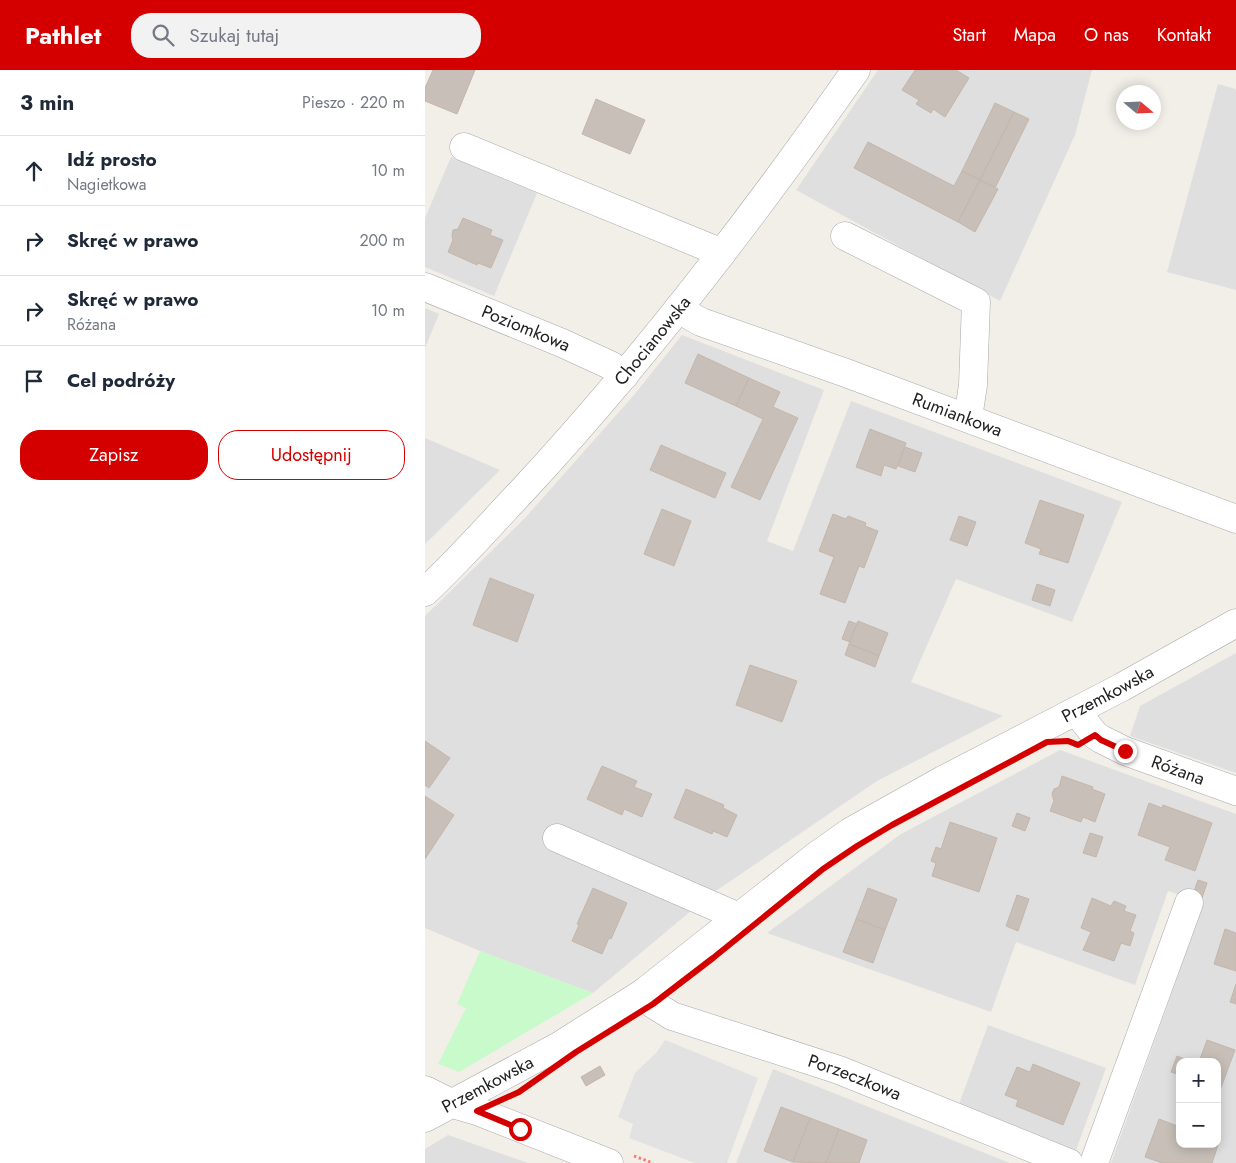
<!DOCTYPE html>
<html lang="pl">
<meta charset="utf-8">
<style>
body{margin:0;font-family:Jost,sans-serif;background:#f2f2f3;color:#1f2937}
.controls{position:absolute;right:15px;bottom:15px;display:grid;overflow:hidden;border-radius:10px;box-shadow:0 2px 12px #0003}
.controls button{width:45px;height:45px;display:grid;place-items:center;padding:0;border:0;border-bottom:1px solid #e0e1e3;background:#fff;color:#1f2937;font:25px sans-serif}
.compass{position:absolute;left:691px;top:15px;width:45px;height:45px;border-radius:50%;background:#fff;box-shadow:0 2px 12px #0003;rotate:109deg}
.stop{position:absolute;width:15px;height:15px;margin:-11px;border:4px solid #d40000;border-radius:50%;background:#fff}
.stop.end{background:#d40000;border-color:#fff;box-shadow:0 1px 5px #0008}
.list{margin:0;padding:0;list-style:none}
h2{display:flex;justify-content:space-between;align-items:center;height:65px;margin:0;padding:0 20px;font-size:21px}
h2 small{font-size:16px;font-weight:400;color:#747a83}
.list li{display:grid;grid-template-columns:32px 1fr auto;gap:15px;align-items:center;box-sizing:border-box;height:70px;padding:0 20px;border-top:1px solid #e0e1e3}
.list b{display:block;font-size:19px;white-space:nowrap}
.list p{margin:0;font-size:16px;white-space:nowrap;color:#747a83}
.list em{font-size:16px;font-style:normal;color:#747a83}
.actions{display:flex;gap:10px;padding:15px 20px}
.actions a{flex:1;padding:11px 0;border:1px solid #d40000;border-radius:20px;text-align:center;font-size:18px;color:#d40000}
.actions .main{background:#d40000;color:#fff}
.icon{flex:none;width:28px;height:28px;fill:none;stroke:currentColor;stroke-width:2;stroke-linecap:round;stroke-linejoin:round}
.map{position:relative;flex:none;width:811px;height:1093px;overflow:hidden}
header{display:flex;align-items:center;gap:30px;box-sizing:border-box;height:70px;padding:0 25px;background:#d40000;color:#fff}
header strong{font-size:24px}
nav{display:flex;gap:28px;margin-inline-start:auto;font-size:18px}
.search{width:350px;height:45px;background:#f2f2f3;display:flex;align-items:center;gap:12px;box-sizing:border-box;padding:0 18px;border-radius:20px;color:#747a83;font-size:19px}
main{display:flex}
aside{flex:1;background:#fff}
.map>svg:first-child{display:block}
.residential{fill:#e0dfdf;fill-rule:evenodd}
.park{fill:#c8facc}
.parking{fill:#e2e2e2}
.building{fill:#c7bfb8;stroke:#c4b6ab}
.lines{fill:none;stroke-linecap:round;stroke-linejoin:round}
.minor-casing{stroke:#a9a9a9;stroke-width:29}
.path{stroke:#fa8072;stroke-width:3;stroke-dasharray:2.5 2.5;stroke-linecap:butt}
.minor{stroke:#fff;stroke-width:28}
.route{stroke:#d40000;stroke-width:6}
.labels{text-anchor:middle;stroke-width:4.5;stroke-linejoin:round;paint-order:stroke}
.street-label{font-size:18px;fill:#222;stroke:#fff}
</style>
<header>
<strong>Pathlet</strong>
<div class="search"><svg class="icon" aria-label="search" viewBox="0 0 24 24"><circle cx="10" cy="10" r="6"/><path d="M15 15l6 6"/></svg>Szukaj tutaj</div>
<nav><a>Start</a><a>Mapa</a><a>O nas</a><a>Kontakt</a></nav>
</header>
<main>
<aside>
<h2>3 min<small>Pieszo · 220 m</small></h2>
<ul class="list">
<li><svg class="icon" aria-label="ahead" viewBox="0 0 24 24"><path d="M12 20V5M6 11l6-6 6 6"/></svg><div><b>Idź prosto</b><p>Nagietkowa</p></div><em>10 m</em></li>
<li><svg class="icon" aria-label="right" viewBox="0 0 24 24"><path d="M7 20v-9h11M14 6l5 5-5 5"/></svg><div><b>Skręć w prawo</b></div><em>200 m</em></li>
<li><svg class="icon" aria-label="right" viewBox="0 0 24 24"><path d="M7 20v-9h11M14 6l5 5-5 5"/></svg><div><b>Skręć w prawo</b><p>Różana</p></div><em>10 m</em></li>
<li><svg class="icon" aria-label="arrive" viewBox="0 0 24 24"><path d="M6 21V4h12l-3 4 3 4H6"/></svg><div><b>Cel podróży</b></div></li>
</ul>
<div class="actions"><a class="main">Zapisz</a><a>Udostępnij</a></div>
</aside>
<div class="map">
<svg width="811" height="1093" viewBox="0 0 811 1093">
<rect width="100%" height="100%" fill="#f2efe9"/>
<!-- residential -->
<g class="residential">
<path d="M 453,0 L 667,0 L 650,65 L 575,231 L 371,120 Z"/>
<path d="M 793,14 L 811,19 L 811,220 L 742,202 Z"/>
<path d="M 26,87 L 112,123 L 69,226 L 0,197 L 0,148 Z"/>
<path d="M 0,238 L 14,244 L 0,278 Z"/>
<path d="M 257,265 L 399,320 L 342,471 L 368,481 L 426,331 L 697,432 L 647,552 L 531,509 L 486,612 L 578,646 L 452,711 L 285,825 L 168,923 L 55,881 L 0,858 L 0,546 L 100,448 L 209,325 Z"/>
<path d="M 0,368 L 75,400 L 0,474 Z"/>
<path d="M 811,583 L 811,703 L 705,666 L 715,636 Z"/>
<path d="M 635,680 L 811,744 L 811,1093 L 686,1093 L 779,833 L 743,821 L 710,915 L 591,872 L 566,942 L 342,863 L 476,764 ZM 755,992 L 792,992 L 792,1074 L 755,1074 Z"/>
<path d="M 563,955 L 681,998 L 651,1080 L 534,1034 Z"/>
<path d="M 348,999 L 585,1093 L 311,1093 Z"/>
<path d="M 23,1065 L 103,1093 L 0,1093 L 0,1079 Z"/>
</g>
<!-- park -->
<path class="park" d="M 55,881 L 168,923 L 34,1002 L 13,994 L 41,938 L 32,934 Z"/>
<!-- parking -->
<path class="parking" d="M 240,970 L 333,1008 L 302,1093 L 270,1093 L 204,1068 L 208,1054 L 193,1047 L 210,1003 L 232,982 Z"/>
<!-- building -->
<g class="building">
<path d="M 8,0 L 50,0 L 32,44 L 0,31 L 0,18 Z"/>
<path d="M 490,0 L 531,0 L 544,8 L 520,47 L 508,39 L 506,43 L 491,34 L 494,30 L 477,20 Z"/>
<path d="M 171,29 L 220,50 L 205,84 L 157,64 Z"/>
<path d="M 570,33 L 589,42 L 555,110 L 537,101 Z"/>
<path d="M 589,42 L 604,49 L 570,118 L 555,110 Z"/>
<path d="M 443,72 L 529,116 L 537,101 L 555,110 L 533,152 L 429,98 Z"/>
<path d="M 555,110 L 573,119 L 550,162 L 533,152 Z"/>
<path d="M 38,148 L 67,160 L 65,165 L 78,170 L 66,198 L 53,193 L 52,195 L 23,182 L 28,170 L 27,166 L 28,160 L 33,159 Z"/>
<path d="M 273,284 L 324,308 L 311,336 L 260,313 Z"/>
<path d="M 324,308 L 355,322 L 348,337 L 373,348 L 335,430 L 306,417 L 338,349 L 311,336 Z"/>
<path d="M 445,359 L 481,373 L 471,399 L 459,395 L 456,406 L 431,397 Z"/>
<path d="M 236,375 L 301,403 L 290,428 L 225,400 Z"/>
<path d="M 480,377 L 497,383 L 490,402 L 473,396 Z"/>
<path d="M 615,430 L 659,445 L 643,493 L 614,484 L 616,479 L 600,473 Z"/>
<path d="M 237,439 L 266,451 L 249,496 L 219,484 Z"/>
<path d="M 408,444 L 421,449 L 423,446 L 441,453 L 440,456 L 453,461 L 439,498 L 434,496 L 420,533 L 395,524 L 409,487 L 394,481 Z"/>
<path d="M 534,446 L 551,452 L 542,476 L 525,470 Z"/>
<path d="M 65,508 L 109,525 L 92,572 L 48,555 Z"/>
<path d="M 612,514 L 630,520 L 625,536 L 607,530 Z"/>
<path d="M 424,551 L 432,554 L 425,572 L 417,569 Z"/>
<path d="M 433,551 L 463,563 L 454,586 L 424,574 Z"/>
<path d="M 424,574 L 454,586 L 450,597 L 420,585 Z"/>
<path d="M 325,595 L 372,611 L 357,652 L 311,635 Z"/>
<path d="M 0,671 L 25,688 L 4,718 L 0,715 Z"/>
<path d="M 177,696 L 212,711 L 209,717 L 227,724 L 217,747 L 199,739 L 197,745 L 162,729 Z"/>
<path d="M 637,706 L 668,717 L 667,719 L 680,724 L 670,752 L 658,747 L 656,752 L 625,741 L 629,731 L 627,724 L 629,719 L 634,717 Z"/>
<path d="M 261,719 L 299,735 L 298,738 L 312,745 L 302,767 L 288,761 L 287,764 L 249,748 Z"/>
<path d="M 0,726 L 29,745 L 0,789 Z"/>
<path d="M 724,733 L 737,738 L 738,735 L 787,753 L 770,801 L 740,790 L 745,777 L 713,765 Z"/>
<path d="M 592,743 L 605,748 L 600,761 L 587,756 Z"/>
<path d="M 525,752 L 572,768 L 554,822 L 507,806 L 511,793 L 506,791 L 511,777 L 516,779 Z"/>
<path d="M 665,763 L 678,767 L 671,787 L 658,783 Z"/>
<path d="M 773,810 L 782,813 L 777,828 L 768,824 Z"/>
<path d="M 168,818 L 202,833 L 186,869 L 184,868 L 177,884 L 147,871 L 154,855 L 152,854 Z"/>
<path d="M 443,818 L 472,829 L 460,860 L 431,849 Z"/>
<path d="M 592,825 L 604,829 L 593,861 L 581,856 Z"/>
<path d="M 667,828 L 686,836 L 689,831 L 701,836 L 699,841 L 711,845 L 705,861 L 709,863 L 705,876 L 696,873 L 689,891 L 658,880 L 666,862 L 656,858 Z"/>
<path d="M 431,849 L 460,860 L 448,893 L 418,882 Z"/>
<path d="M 800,859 L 811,863 L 811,901 L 789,894 Z"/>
<path d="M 811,914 L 811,934 L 805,932 Z"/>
<path d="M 782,970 L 810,980 L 795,1020 L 792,1019 L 792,992 L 774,992 Z"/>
<path d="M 752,986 L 767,992 L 755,992 L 755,1005 L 746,1002 Z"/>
<path d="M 608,994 L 655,1013 L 638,1055 L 591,1036 L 593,1030 L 580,1025 L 592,997 L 605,1002 Z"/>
<path d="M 175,996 L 180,1005 L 161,1016 L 156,1007 Z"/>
<path d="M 356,1037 L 385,1048 L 368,1092 L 339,1081 Z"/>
<path d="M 385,1048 L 414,1059 L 401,1093 L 368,1092 Z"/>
<path d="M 734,1049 L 755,1057 L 755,1074 L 792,1074 L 792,1071 L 794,1072 L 787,1093 L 737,1093 L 720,1087 Z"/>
<path d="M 414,1059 L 442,1070 L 434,1093 L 401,1093 Z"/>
</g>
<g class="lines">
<defs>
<g id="minor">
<path d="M 39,77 L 297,183"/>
<path d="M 420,166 L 551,232 L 548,315 L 543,348"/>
<path id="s1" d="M 0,217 L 137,273 L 187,296 L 199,306"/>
<path id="s2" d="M 253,239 L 276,252 L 421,303 L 811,449"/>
<path id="s3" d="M 0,522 C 34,490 65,455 97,421 C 219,290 328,147 431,0"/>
<path id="s4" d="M 651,641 L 670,665 L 676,669 L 700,681 L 811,721"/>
<path d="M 132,768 L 314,847"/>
<path id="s5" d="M 218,923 L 228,934 L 247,946 L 414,1000 L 644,1093"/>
<path d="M 0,1020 L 28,1034 L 52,1041 L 184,1093"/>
<path id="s6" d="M 0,1048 L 134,976 L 218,923 L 391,786 L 425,762 L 518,710 L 697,617 L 811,553"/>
<path d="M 669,1093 L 764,833"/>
</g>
</defs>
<!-- minor casing -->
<use href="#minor" class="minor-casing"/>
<!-- path -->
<path class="path" d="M 209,1086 L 228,1093"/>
<!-- minor -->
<use href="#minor" class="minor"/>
</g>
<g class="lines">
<!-- route -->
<path class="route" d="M 95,1059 L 52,1041 L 94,1022 L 151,982 L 228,934 L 288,888 L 398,799 L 432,776 L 467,755 L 622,672 L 643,671 L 653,675 L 670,665 L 676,670 L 700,681"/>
</g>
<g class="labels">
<!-- street labels -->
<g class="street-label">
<text dy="6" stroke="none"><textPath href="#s1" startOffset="109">Poziomkowa</textPath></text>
<text dy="6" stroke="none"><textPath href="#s3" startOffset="339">Chocianowska</textPath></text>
<text dy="6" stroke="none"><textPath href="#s2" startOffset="299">Rumiankowa</textPath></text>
<text dy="6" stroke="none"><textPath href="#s6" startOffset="806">Przemkowska</textPath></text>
<text dy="6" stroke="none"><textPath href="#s4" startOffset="121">Różana</textPath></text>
<text dy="6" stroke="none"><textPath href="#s5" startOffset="230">Porzeczkowa</textPath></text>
<text dy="6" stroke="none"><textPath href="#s6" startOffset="71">Przemkowska</textPath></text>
</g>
</g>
</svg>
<div class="controls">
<button>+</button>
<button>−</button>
</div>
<svg class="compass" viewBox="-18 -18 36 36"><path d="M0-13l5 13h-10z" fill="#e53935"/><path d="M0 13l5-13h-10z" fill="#747a83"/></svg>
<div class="stop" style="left:95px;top:1059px"></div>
<div class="stop end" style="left:700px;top:681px"></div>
</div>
</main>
